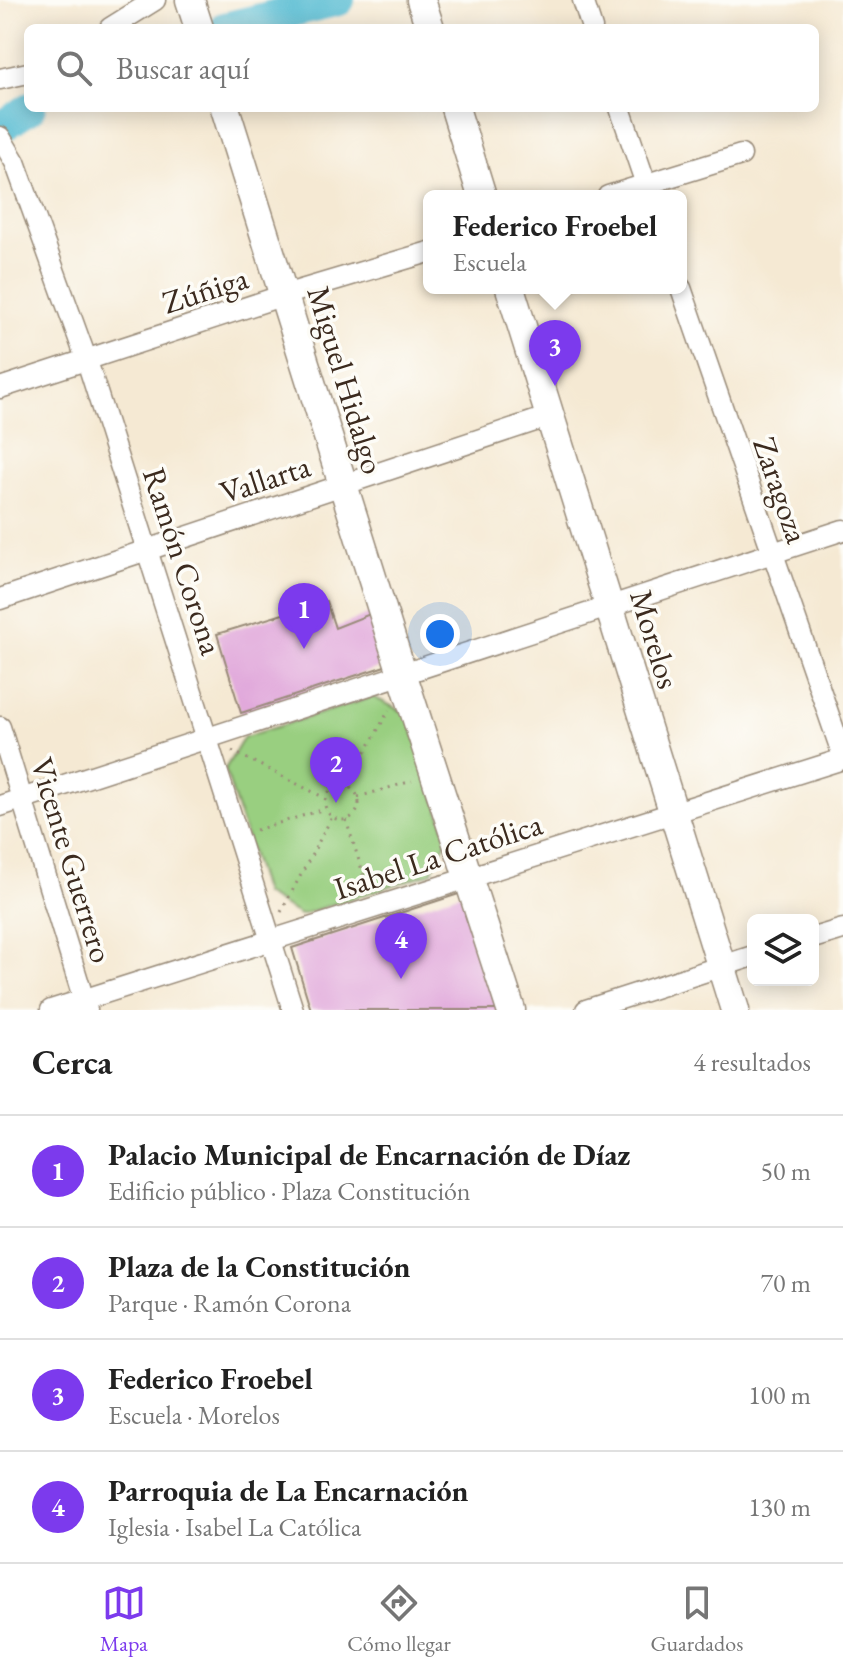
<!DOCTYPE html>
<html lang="es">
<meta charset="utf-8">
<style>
body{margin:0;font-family:"EB Garamond",serif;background:#f6f6f6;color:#222}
.controls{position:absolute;right:24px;bottom:24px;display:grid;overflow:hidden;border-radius:12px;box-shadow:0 4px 20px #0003}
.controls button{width:72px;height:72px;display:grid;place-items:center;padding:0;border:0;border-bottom:2px solid #e0e0e0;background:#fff;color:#222;font:40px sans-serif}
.you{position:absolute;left:440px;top:634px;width:28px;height:28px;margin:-20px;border:6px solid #fff;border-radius:50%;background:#1a73e8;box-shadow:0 0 0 12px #1a73e833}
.badge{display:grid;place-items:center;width:52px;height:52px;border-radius:50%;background:#7c3aed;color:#fff;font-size:26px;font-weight:700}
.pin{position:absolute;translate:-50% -66px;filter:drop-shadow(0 2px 4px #0008)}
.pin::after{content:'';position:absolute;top:42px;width:28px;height:24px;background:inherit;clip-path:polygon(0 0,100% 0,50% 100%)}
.popup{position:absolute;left:423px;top:190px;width:264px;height:104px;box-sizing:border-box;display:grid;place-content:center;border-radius:12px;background:#fff;filter:drop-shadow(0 2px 6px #0005);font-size:26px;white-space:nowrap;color:#767676}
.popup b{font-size:30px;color:#222}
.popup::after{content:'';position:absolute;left:50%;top:100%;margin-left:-16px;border:16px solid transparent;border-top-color:#fff}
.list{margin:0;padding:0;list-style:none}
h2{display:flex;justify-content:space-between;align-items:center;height:104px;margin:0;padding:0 32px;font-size:34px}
h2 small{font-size:26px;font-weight:400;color:#767676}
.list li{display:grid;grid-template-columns:52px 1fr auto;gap:24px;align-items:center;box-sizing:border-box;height:112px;padding:0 32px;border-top:2px solid #e0e0e0}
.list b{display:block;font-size:30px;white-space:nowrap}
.list p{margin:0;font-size:26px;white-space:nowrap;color:#767676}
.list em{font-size:26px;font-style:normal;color:#767676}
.icon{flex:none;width:44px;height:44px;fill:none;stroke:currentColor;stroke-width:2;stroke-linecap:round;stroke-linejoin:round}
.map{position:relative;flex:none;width:843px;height:1010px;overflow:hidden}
.search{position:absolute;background:#fff;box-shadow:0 4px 20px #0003;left:24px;right:24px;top:24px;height:88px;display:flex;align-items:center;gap:20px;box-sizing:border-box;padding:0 28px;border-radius:12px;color:#767676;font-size:30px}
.sheet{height:552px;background:#fff}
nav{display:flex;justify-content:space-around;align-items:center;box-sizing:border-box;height:112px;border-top:2px solid #e0e0e0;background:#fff;font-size:22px;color:#767676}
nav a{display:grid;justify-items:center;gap:4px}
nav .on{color:#7c3aed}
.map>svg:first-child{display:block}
.green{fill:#99cf80;stroke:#6a7c4f;stroke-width:2}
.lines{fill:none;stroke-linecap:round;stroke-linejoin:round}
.river{stroke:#54bbd2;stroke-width:32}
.building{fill:#e1a9db}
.street-casing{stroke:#988a78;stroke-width:23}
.secondary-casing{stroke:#988a78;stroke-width:31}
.path{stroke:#988a78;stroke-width:3;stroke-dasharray:2 6;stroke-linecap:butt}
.street{stroke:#fff;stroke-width:20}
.secondary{stroke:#fff;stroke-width:28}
.labels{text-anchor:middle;stroke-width:7;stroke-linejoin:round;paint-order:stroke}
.street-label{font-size:32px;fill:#3b2a1e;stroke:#fdfcf7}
</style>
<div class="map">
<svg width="843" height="1010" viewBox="0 0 843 1010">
<rect width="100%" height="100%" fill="#fdfcf7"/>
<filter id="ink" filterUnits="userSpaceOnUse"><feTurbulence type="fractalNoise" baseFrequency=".0125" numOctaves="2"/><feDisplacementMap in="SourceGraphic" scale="16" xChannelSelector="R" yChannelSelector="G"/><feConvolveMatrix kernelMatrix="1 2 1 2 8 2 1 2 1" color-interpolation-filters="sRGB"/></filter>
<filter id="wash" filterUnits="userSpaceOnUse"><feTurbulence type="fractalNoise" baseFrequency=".006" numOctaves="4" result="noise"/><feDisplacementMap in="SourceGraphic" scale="32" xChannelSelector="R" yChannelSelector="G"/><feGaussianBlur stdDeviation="1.8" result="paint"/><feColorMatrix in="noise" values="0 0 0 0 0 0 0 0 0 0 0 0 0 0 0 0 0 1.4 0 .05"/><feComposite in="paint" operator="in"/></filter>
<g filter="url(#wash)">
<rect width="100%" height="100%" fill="#f5e9d3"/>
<!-- green -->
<path class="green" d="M 373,697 L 408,714 L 448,838 L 431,873 L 300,915 L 264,894 L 225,769 L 244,737 Z"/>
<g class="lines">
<!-- river -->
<g class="river">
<path d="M 224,28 L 339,0"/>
<path d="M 0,128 L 30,108"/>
</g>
</g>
<g id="blocks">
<!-- building -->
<g class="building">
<path d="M 326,601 L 335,628 L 375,612 L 391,664 L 241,713 L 217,634 Z"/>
<path d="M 471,890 L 509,1010 L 311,1010 L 292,948 Z"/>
</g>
</g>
</g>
<g filter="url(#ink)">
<use href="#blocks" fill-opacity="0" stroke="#988a78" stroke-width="2"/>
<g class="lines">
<defs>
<g id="street">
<path d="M 583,0 L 592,28"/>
<path d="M 110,28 L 155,0"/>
<path d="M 0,79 L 28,73"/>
<path d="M 620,108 L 650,196"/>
<path d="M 0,137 L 15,162 L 87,361 L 293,1010"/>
<path d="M 608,196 L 741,155"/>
<path d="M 681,288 L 843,756"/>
<path d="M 0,388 L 284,295 L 429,252"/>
<path d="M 0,599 L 550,416"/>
<path d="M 0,727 L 87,1010"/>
<path d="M 0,806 L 843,530"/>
<path d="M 813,938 L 843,929"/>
<path d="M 51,1010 L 843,759"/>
<path d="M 586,1010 L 753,956"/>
</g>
<g id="secondary">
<path d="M 190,0 L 199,28"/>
<path d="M 421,0 L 430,28"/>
<path d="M 225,108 L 402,673 L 511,1010"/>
<path d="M 455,108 L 482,196"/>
<path d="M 510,288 L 735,1010"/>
</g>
</defs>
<!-- street casing -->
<use href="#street" class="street-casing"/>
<!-- secondary casing -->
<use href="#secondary" class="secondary-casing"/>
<!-- path -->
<g class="path">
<path d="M 232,751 L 325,798"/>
<circle cx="342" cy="803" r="17"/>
<path d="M 346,787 L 389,710"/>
<path d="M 358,797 L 412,781"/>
<path d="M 346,820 L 368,889"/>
<path d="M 256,830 L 325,809"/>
<path d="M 281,912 L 332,817"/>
</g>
<!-- street -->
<use href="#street" class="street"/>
<!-- secondary -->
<use href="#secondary" class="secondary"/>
</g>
</g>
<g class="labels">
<!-- street labels -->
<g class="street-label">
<text transform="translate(205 290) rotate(-18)" y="11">Zúñiga</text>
<text transform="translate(346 380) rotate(73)" y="11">Miguel Hidalgo</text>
<text transform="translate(265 479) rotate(-18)" y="11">Vallarta</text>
<text transform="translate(781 490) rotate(71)" y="11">Zaragoza</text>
<text transform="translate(183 561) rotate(72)" y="11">Ramón Corona</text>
<text transform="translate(655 639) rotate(73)" y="11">Morelos</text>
<text transform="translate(438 856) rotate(-18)" y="11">Isabel La Católica</text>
<text transform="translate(72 860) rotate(73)" y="11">Vicente Guerrero</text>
</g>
</g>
</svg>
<div class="controls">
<button><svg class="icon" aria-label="layers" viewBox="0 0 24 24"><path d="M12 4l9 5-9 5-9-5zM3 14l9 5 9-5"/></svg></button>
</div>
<div class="you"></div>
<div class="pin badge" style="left:304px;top:649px">1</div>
<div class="pin badge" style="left:336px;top:803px">2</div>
<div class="pin badge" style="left:555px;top:386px">3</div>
<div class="popup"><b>Federico Froebel</b>Escuela</div>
<div class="pin badge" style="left:401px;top:979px">4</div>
<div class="search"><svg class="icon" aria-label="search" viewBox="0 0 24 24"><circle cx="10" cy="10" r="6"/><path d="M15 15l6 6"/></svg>Buscar aquí</div>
</div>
<section class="sheet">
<h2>Cerca<small>4 resultados</small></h2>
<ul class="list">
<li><span class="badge">1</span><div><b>Palacio Municipal de Encarnación de Díaz</b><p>Edificio público · Plaza Constitución</p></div><em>50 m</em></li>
<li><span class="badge">2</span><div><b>Plaza de la Constitución</b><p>Parque · Ramón Corona</p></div><em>70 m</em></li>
<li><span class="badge">3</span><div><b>Federico Froebel</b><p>Escuela · Morelos</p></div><em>100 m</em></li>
<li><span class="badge">4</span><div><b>Parroquia de La Encarnación</b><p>Iglesia · Isabel La Católica</p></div><em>130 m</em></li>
</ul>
</section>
<nav>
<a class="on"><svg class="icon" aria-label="map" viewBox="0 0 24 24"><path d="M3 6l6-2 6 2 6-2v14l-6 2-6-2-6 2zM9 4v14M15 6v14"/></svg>Mapa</a>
<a><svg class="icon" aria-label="directions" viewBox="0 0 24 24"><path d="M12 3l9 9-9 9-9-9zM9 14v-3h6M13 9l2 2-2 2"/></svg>Cómo llegar</a>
<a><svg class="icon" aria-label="saved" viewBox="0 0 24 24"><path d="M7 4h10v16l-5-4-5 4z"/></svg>Guardados</a>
</nav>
